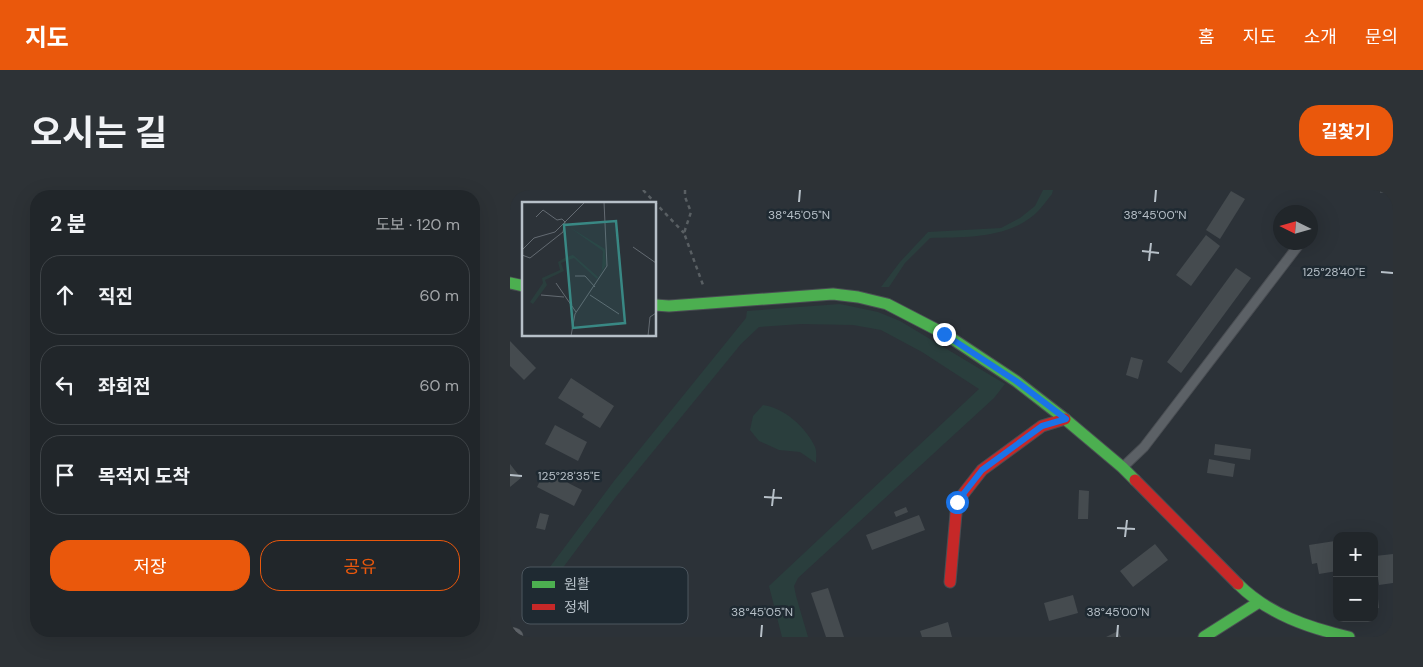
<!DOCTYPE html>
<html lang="ko">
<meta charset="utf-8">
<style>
body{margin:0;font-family:"DM Sans","Noto Sans KR",sans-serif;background:#2d3236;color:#f1f3f6}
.controls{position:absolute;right:15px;bottom:15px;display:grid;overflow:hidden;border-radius:10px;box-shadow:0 5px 20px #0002}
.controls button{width:45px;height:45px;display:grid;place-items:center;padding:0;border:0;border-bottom:1px solid #3e4347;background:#21262a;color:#f1f3f6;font:25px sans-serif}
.compass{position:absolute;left:763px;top:15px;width:45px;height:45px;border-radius:50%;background:#21262a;box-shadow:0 5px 20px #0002;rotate:275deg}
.stop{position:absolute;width:15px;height:15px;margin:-11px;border:4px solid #1a73e8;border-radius:50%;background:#fff}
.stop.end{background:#1a73e8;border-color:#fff;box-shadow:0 1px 5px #0008}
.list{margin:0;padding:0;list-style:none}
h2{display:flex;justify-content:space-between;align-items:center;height:65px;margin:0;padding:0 20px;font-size:21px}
h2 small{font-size:16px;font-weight:400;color:#a2a5a8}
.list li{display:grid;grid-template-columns:32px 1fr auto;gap:15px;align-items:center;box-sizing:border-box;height:80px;margin:0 10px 10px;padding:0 10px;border:1px solid #3e4347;border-radius:20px}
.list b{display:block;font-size:19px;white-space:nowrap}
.list em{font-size:16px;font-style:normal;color:#a2a5a8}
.actions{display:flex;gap:10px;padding:15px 20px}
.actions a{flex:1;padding:11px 0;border:1px solid #ea580c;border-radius:20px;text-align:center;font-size:18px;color:#ea580c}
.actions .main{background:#ea580c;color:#fff}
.icon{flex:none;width:28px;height:28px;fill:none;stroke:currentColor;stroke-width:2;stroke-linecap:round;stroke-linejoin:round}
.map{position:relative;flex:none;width:883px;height:447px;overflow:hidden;border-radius:20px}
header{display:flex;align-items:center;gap:30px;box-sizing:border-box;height:70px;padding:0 25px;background:#ea580c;color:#fff}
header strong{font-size:24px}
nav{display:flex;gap:28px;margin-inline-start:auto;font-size:18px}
.intro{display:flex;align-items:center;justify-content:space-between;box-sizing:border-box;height:120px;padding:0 30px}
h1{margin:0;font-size:35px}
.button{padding:12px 22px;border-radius:20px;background:#ea580c;color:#fff;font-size:18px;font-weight:700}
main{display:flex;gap:30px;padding:0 30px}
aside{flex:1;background:#21262a;border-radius:20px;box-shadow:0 5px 20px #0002}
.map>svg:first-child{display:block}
.green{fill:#2a3e3d}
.building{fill:#454b4f}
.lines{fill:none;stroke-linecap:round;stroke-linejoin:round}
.lane-casing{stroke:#4a4e53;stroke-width:11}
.street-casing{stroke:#4a4e53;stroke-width:19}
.fast-casing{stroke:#4a4e53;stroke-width:13}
.jam-casing{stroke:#4a4e53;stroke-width:13}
.path{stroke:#595f63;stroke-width:2.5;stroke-dasharray:4 4;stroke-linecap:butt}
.lane{stroke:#5c6166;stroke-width:9}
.street{stroke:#5c6166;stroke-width:18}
.fast{stroke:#4caf50;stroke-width:11}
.jam{stroke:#c62828;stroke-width:11}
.route{stroke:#1a73e8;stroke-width:6}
.ticks{fill:none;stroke:#b7c0c8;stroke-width:2}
.inset-road{fill:none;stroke:#646b72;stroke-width:1}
.view{fill:#398884;fill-opacity:0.15;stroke:#398884;stroke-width:2.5}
.inset-edge{fill:none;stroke:#b7c0c8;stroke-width:2.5}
.key{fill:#1f2a32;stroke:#4d575f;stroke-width:1}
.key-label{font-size:14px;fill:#b7c0c8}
.ticks-label{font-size:12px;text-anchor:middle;fill:#b7c0c8;stroke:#1f2a32;stroke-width:5;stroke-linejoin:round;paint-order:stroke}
</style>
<header>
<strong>지도</strong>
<nav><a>홈</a><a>지도</a><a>소개</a><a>문의</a></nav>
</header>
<div class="intro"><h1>오시는 길</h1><a class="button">길찾기</a></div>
<main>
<aside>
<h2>2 분<small>도보 · 120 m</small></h2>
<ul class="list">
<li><svg class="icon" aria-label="ahead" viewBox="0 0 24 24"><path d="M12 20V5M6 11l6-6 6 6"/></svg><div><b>직진</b></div><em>60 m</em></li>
<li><svg class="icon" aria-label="left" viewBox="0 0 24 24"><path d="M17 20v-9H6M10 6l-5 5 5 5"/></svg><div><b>좌회전</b></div><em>60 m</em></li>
<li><svg class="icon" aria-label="arrive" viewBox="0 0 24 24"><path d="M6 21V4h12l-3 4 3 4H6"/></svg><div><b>목적지 도착</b></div></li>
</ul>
<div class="actions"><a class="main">저장</a><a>공유</a></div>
</aside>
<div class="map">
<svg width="883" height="447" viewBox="0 0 883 447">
<rect width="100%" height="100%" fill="#2c3238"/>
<!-- green -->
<g class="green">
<path d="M 533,0 L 543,0 L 542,4 C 537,10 531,19 524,25 C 495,49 456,47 420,48 L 395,73 L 379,97 L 371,97 L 390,72 L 418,42 L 491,38 L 510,28 L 525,16 Z"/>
<path d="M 330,114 L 368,122 L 390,131 L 495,194 L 484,208 L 288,388 L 284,396 L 286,406 L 298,447 L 272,447 L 259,396 L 469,199 L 412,162 L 371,140 L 343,135 L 291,134 L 249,137 L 231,154 L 105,308 L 43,391 L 21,411 L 17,406 L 22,401 L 104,291 L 236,128 L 237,121 Z"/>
<path d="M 253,215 C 274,218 296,237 305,257 C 307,261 306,268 306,273 L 290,262 L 269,260 L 249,251 L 240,240 L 243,226 Z"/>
</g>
<!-- building -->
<g class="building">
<rect x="870" y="0" width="13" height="3"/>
<path d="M 721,1 L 735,9 L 710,49 L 696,40 Z"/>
<path d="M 696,45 L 710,56 L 681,96 L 666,85 Z"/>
<path d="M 726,78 L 741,88 L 671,183 L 657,172 Z"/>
<path d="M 0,151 L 26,178 L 14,190 L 0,176 Z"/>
<path d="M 621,167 L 633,170 L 628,189 L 616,185 Z"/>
<path d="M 61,188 L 104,216 L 90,238 L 72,227 L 74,224 L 48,208 Z"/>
<path d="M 45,235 L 77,252 L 68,271 L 35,254 Z"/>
<path d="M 705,254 L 741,259 L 740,270 L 704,265 Z"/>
<path d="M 699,269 L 725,274 L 723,287 L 697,283 Z"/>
<path d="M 0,274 L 11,288 L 0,297 Z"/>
<path d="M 35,281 L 72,300 L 64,316 L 27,297 Z"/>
<path d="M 569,300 L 579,301 L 578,329 L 568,329 Z"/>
<path d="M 396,317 L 398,322 L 386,327 L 384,322 Z"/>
<path d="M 30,323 L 39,325 L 35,340 L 26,338 Z"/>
<path d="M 409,325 L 415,340 L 362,360 L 356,345 Z"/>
<path d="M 825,351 L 827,381 L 809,384 L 807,373 L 802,374 L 799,355 Z"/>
<path d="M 645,354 L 658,370 L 623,397 L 610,381 Z"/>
<path d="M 883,364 L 883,393 L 869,395 L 865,366 Z"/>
<path d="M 864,390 L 866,390 L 869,418 L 864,419 Z"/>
<path d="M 318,398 L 334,447 L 316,447 L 301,403 Z"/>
<path d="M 563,405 L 568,423 L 539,431 L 534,413 Z"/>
<path d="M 438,432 L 442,447 L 412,447 L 410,441 Z"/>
<path d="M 608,441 L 611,447 L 596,447 Z"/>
</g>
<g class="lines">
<defs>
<path id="lane" d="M 613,277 L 634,257 L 791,52"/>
<path id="street" d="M 0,446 L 4,447"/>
<g id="fast">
<path d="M 0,93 L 14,96"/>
<path d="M 145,115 L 159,116 L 323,104 L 348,107 L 377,114 L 435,144 L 506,191 L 555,229 L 612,277 L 625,290"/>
<path d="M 728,394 C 758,424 799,438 839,447"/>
<path d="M 694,447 L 749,412"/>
</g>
<g id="jam">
<path d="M 625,290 L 728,394"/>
<path d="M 440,392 L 447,312 L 472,280 L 532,236 L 555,229"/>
</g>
</defs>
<!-- lane casing -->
<use href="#lane" class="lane-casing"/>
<!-- street casing -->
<use href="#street" class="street-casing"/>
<!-- fast casing -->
<use href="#fast" class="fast-casing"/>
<!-- jam casing -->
<use href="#jam" class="jam-casing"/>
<!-- path -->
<g class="path">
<path d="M 133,0 L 174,43"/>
<path d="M 175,0 L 175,7 L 181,22 L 174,43 L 193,95"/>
</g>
<!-- lane -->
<use href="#lane" class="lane"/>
<!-- street -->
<use href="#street" class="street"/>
<!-- fast -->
<use href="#fast" class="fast"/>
<!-- jam -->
<use href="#jam" class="jam"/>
</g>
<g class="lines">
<!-- route -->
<path class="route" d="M 434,144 L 506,191 L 556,229 L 532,236 L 472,280 L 447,312"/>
</g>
<!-- ticks -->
<path class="ticks" d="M 289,12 L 290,0M 645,12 L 646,0M 632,61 L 649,63M 639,71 L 641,53M 871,82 L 883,83M 0,285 L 12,286M 254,307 L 272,308M 262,316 L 264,299M 607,338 L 625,339M 615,347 L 617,330M 251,447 L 252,435M 607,447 L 608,435"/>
<!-- overview -->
<g transform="translate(12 12)">
<rect width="134" height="134" fill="#2c3238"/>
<path d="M 47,25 L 83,47 L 84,63 L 75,77 L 52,56 L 46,58 L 39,61 L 42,69 L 23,78 L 25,83 L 11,102 L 8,100 L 21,81 L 20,76 L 38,68 L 36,60 L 44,55 L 51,53 L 76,75 L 80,68 L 81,49 Z" fill="#2a3e3d"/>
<path class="inset-road" d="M 111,45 L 134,61M 0,48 L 12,36 L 33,30 L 63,0M 0,53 L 8,56 L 41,30 L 43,20 L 40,17 L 35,18 L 21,8 L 14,15M 53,74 L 63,74 L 73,85M 34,81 L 54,110M 19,93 L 42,95M 68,93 L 97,112M 49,134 L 53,112 L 85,64 L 82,0M 126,134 L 128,115 L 134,111"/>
<path class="view" d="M 94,19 L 103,121 L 51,126 L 42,23 Z"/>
<rect width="134" height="134" class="inset-edge"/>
</g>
<!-- legend -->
<rect x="12" y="377" width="166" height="57" rx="8" class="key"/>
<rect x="22" y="391" width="23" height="7" fill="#4caf50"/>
<rect x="22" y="414" width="23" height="6" fill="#c62828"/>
<g class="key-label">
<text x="54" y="399">원활</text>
<text x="54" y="422">정체</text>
</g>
<g class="ticks-label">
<text x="289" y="29">38°45'05"N</text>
<text x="645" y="29">38°45'00"N</text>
<text x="824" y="86">125°28'40"E</text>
<text x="59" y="290">125°28'35"E</text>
<text x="252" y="426">38°45'05"N</text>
<text x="608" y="426">38°45'00"N</text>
</g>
</svg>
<div class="controls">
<button>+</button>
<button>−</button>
</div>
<svg class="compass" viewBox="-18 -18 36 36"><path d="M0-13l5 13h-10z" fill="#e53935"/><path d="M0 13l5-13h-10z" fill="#a2a5a8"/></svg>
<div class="stop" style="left:447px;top:312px"></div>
<div class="stop end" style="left:434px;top:144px"></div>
</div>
</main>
